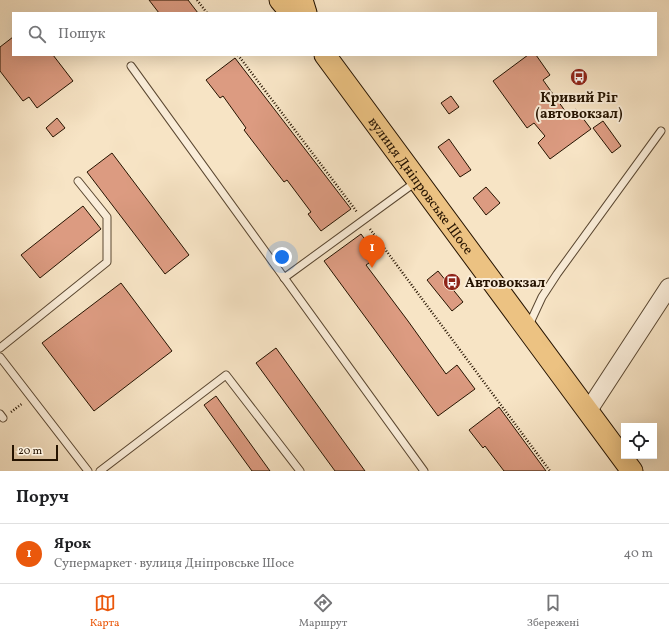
<!DOCTYPE html>
<html lang="uk">
<meta charset="utf-8">
<style>
body{margin:0;font-family:Vollkorn,serif;background:#f6f6f6;color:#202124}
.controls{position:absolute;right:12px;bottom:12px;display:grid;overflow:hidden;border-radius:0px;box-shadow:0 4px 16px #0002}
.controls button{width:36px;height:36px;display:grid;place-items:center;padding:0;border:0;border-bottom:1px solid #e0e0e0;background:#fff;color:#202124;font:20px sans-serif}
.scale{position:absolute;left:12px;bottom:10px;width:46px;box-sizing:border-box;padding-left:4px;border:2px solid #251300;border-top:0;font-size:11px;line-height:14px;white-space:nowrap;color:#251300;-webkit-text-stroke:3px #faedd9;paint-order:stroke}
.you{position:absolute;left:282px;top:257px;width:14px;height:14px;margin:-10px;border:3px solid #fff;border-radius:50%;background:#1a73e8;box-shadow:0 0 0 6px #1a73e833}
.badge{display:grid;place-items:center;width:26px;height:26px;border-radius:50%;background:#ea580c;color:#fff;font-size:13px;font-weight:700}
.pin{position:absolute;translate:-50% -33px;filter:drop-shadow(0 1px 2px #0008)}
.pin::after{content:'';position:absolute;top:21px;width:14px;height:12px;background:inherit;clip-path:polygon(0 0,100% 0,50% 100%)}
.list{margin:0;padding:0;list-style:none}
h2{display:flex;justify-content:space-between;align-items:center;height:52px;margin:0;padding:0 16px;font-size:17px}
h2 small{font-size:13px;font-weight:400;color:#757577}
.list li{display:grid;grid-template-columns:26px 1fr auto;gap:12px;align-items:center;box-sizing:border-box;height:60px;padding:0 16px;border-top:1px solid #e0e0e0}
.list b{display:block;font-size:15px;white-space:nowrap}
.list p{margin:0;font-size:13px;white-space:nowrap;color:#757577}
.list em{font-size:13px;font-style:normal;color:#757577}
.icon{flex:none;width:22px;height:22px;fill:none;stroke:currentColor;stroke-width:2;stroke-linecap:round;stroke-linejoin:round}
.map{position:relative;flex:none;width:669px;height:471px;overflow:hidden}
.search{position:absolute;background:#fff;box-shadow:0 4px 16px #0002;left:12px;right:12px;top:12px;height:44px;display:flex;align-items:center;gap:10px;box-sizing:border-box;padding:0 14px;border-radius:0px;color:#757577;font-size:15px}
.sheet{height:112px;background:#fff}
nav{display:flex;justify-content:space-around;align-items:center;box-sizing:border-box;height:56px;border-top:1px solid #e0e0e0;background:#fff;font-size:11px;color:#757577}
nav a{display:grid;justify-items:center;gap:2px}
nav .on{color:#ea580c}
.map>svg:first-child{display:block}
.building{fill:#dc9b81;stroke:#251300}
.lines{fill:none;stroke-linecap:round;stroke-linejoin:round}
.service-casing{stroke:#5a4731;stroke-width:9}
.tertiary-casing{stroke:#5a4731;stroke-width:19}
.primary-casing{stroke:#251300;stroke-width:23}
.path{stroke:#251300;stroke-width:2.5;stroke-dasharray:1 2;stroke-linecap:butt}
.service{stroke:#faedd9;stroke-width:7}
.tertiary{stroke:#faedd9;stroke-width:17}
.primary{stroke:#ecc282;stroke-width:21}
.labels{text-anchor:middle;stroke-width:4;stroke-linejoin:round;paint-order:stroke}
.poi-label{font-size:14px;font-weight:bold;fill:#251300;stroke:#faedd9}
.street-label{font-size:14px;fill:#251300;stroke:#faedd9}
</style>
<div class="map">
<svg width="669" height="471" viewBox="0 0 669 471">
<rect width="100%" height="100%" fill="#f7e4c5"/>
<filter id="stains"><feTurbulence type="fractalNoise" baseFrequency=".005" numOctaves="4"/><feColorMatrix values="0 0 0 0 .2 0 0 0 0 .09 0 0 0 0 .02 0 0 0 .5 -.17"/></filter>
<radialGradient id="worn" r=".72"><stop offset=".6" stop-color="#630" stop-opacity="0"/><stop offset="1" stop-color="#630" stop-opacity=".3"/></radialGradient>
<!-- building -->
<g class="building">
<path d="M 149,0 L 188,0 L 198,13 L 159,13 Z"/>
<path d="M 13,37 L 13,55 L 53,55 L 73,81 L 37,108 L 29,97 L 23,101 L 0,71 L 0,47 Z"/>
<path d="M 528,55 L 536,55 L 550,75 L 543,80 L 568,115 L 576,109 L 591,129 L 550,159 L 538,143 L 545,136 L 534,123 L 527,128 L 493,81 Z"/>
<path d="M 235,58 L 351,209 L 321,231 L 308,214 L 311,212 L 287,180 L 284,182 L 270,164 L 244,130 L 246,128 L 223,96 L 220,98 L 206,80 Z"/>
<path d="M 451,96 L 459,107 L 449,114 L 441,103 Z"/>
<path d="M 57,118 L 65,128 L 53,137 L 46,128 Z"/>
<path d="M 603,121 L 621,146 L 612,153 L 593,128 Z"/>
<path d="M 449,139 L 471,170 L 460,177 L 438,147 Z"/>
<path d="M 112,153 L 189,255 L 165,274 L 87,172 Z"/>
<path d="M 486,187 L 500,203 L 486,215 L 473,198 Z"/>
<path d="M 83,206 L 101,229 L 40,278 L 21,255 Z"/>
<path d="M 361,234 L 378,257 L 366,265 L 408,321 L 446,374 L 457,365 L 475,389 L 438,416 L 324,261 Z"/>
<path d="M 438,271 L 463,302 L 452,311 L 427,280 Z"/>
<path d="M 121,283 L 172,351 L 94,411 L 42,343 Z"/>
<path d="M 276,348 L 365,471 L 335,471 L 256,363 Z"/>
<path d="M 216,396 L 270,471 L 252,471 L 204,405 Z"/>
<path d="M 499,407 L 546,471 L 504,471 L 485,446 L 483,448 L 469,430 Z"/>
</g>
<g class="lines">
<defs>
<g id="service">
<path d="M 131,66 L 424,471"/>
<path d="M 284,278 L 417,181"/>
<path d="M 529,325 L 542,297 L 557,274 L 661,131"/>
<path d="M 0,348 L 107,262 L 107,217 L 78,181"/>
<path d="M 0,357 L 88,471"/>
<path d="M 0,414 L 3,418"/>
<path d="M 100,471 L 226,375 L 300,471"/>
</g>
<path id="tertiary" d="M 588,411 L 669,287"/>
<g id="primary">
<path d="M 280,0 L 291,13"/>
<path d="M 302,0 L 306,13"/>
<path id="s1" d="M 325,55 L 632,471"/>
</g>
</defs>
<!-- service casing -->
<use href="#service" class="service-casing"/>
<!-- tertiary casing -->
<use href="#tertiary" class="tertiary-casing"/>
<!-- primary casing -->
<use href="#primary" class="primary-casing"/>
<!-- path -->
<g class="path">
<path d="M 197,0 L 207,13"/>
<path d="M 238,55 L 357,212"/>
<path d="M 370,229 L 550,471"/>
<path d="M 11,412 L 23,403"/>
</g>
<!-- service -->
<use href="#service" class="service"/>
<!-- tertiary -->
<use href="#tertiary" class="tertiary"/>
<!-- primary -->
<use href="#primary" class="primary"/>
</g>
<!-- icons -->
<defs>
<symbol id="bus-disc" viewBox="-11 -11 22 22"><circle r="9.5" fill="#8f2418" stroke="#faedd9"/><path d="M-5-6H5V4H4V6H2V4H-2V6H-4V4H-5ZM-3.5-4V0h7V-4ZM-3.5 1.2v1.5H-2V1.2ZM2 1.2v1.5H3.5V1.2Z" fill="#fff"/></symbol>
</defs>
<g fill-rule="evenodd">
<use href="#bus-disc" x="569" y="67" width="20" height="20"/>
<use href="#bus-disc" x="442" y="272" width="20" height="20"/>
</g>
<g class="labels">
<!-- poi labels -->
<g class="poi-label">
<text x="579" y="102">Кривий Ріг<tspan x="579" dy="16">(автовокзал)</tspan></text>
<text x="465" y="287" text-anchor="start">Автовокзал</text>
</g>
<!-- street labels -->
<g class="street-label">
<text dy="5" stroke="none"><textPath href="#s1" startOffset="162">вулиця Дніпровське Шосе</textPath></text>
</g>
</g>
<rect width="100%" height="100%" filter="url(#stains)"/>
<rect width="100%" height="100%" fill="url(#worn)"/>
</svg>
<div class="controls">
<button><svg class="icon" aria-label="locate" viewBox="0 0 24 24"><circle cx="12" cy="12" r="6"/><path d="M12 2v4M12 18v4M2 12h4M18 12h4"/></svg></button>
</div>
<div class="scale">20 m</div>
<div class="you"></div>
<div class="pin badge" style="left:372px;top:268px">1</div>
<div class="search"><svg class="icon" aria-label="search" viewBox="0 0 24 24"><circle cx="10" cy="10" r="6"/><path d="M15 15l6 6"/></svg>Пошук</div>
</div>
<section class="sheet">
<h2>Поруч<small></small></h2>
<ul class="list">
<li><span class="badge">1</span><div><b>Ярок</b><p>Супермаркет · вулиця Дніпровське Шосе</p></div><em>40 m</em></li>
</ul>
</section>
<nav>
<a class="on"><svg class="icon" aria-label="map" viewBox="0 0 24 24"><path d="M3 6l6-2 6 2 6-2v14l-6 2-6-2-6 2zM9 4v14M15 6v14"/></svg>Карта</a>
<a><svg class="icon" aria-label="directions" viewBox="0 0 24 24"><path d="M12 3l9 9-9 9-9-9zM9 14v-3h6M13 9l2 2-2 2"/></svg>Маршрут</a>
<a><svg class="icon" aria-label="saved" viewBox="0 0 24 24"><path d="M7 4h10v16l-5-4-5 4z"/></svg>Збережені</a>
</nav>
